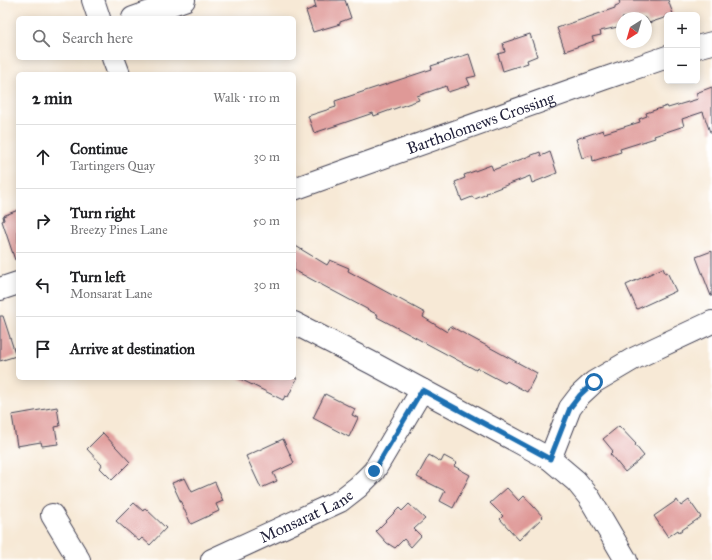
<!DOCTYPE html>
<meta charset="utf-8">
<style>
body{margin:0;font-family:"IM FELL Great Primer",serif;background:#f6f6f6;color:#202124}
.controls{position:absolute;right:12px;top:12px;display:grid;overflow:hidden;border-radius:6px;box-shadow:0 2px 10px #0003}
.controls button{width:36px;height:36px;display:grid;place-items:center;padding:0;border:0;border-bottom:1px solid #e0e0e0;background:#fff;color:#202124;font:20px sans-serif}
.compass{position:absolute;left:616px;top:12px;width:36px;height:36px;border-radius:50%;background:#fff;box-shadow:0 2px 10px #0003;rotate:217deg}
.stop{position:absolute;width:12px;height:12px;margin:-9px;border:3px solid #1f6fb2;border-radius:50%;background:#fff}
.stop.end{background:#1f6fb2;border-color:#fff;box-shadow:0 1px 4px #0008}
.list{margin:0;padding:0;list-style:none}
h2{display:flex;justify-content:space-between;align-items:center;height:52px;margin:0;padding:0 16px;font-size:17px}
h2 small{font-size:13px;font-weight:400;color:#757577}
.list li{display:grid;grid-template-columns:26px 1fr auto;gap:12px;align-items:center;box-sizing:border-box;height:64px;padding:0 16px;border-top:1px solid #e0e0e0}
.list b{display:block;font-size:15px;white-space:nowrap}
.list p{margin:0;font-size:13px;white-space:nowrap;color:#757577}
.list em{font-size:13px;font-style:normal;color:#757577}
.icon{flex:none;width:22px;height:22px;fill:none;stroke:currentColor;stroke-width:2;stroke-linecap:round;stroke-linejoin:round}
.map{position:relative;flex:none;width:712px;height:560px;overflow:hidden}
.search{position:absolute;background:#fff;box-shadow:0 2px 10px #0003;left:16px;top:16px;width:280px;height:44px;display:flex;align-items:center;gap:10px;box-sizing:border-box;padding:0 14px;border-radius:6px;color:#757577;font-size:15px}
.panel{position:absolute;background:#fff;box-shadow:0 2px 10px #0003;left:16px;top:72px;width:280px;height:308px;border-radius:6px}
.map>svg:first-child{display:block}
.building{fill:#df9997}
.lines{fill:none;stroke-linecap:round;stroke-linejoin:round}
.minor-casing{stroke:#424052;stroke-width:24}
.minor{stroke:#fff;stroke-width:22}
.route{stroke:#1f6fb2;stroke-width:5}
.labels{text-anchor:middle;stroke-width:3;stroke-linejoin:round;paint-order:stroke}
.street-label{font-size:16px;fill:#22223b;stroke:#fff}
</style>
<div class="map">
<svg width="712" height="560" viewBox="0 0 712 560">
<rect width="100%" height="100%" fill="#fff"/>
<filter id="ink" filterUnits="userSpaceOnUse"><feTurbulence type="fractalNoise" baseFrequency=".025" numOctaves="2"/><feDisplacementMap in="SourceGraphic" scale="8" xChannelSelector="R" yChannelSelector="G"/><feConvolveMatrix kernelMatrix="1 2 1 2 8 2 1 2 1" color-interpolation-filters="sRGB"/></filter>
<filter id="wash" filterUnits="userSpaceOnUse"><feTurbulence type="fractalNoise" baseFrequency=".012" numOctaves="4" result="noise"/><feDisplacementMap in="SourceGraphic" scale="16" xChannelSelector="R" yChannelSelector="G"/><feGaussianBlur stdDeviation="0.9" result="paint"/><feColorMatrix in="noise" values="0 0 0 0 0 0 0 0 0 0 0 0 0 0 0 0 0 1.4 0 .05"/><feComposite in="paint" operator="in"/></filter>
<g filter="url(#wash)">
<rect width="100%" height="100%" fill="#f7e9d6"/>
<g id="blocks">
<!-- building -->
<g class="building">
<path d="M 314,0 L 345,0 L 351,18 L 340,22 L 340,24 L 313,32 L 306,11 L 316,7 Z"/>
<path d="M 619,0 L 668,0 L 673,14 L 667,15 L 667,17 L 649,23 L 646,18 L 622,18 L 622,26 L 600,31 L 601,35 L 592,37 L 594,41 L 565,51 L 557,28 L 615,8 L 615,6 L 620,4 Z"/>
<path d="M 530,34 L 537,56 L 527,60 L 528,63 L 503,71 L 498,54 L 505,52 L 503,43 Z"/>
<path d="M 469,54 L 476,76 L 467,78 L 470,85 L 448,92 L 446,86 L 417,96 L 419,100 L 374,116 L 373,113 L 314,133 L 308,116 L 336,107 L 335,101 L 432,69 L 431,66 Z"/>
<path d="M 712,87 L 712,132 L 710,132 L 703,112 L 682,119 L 684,126 L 654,136 L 655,138 L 620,149 L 621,152 L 593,161 L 592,155 L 582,158 L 576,139 L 603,130 L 604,133 L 640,122 L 639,119 L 647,116 L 646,113 L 667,106 L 668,108 L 698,99 L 696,93 Z"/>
<path d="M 540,152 L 541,156 L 550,152 L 557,173 L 532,183 L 530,176 L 486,193 L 487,194 L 475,199 L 472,197 L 462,201 L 455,182 L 465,178 L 464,175 L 491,165 L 493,170 Z"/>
<path d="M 18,210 L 18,260 L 15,260 L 2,221 L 4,220 L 3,216 Z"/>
<path d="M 294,245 L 327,265 L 330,260 L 349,268 L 348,271 L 425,313 L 423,317 L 447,332 L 450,326 L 537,373 L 527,392 L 507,381 L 505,383 L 477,368 L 476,370 L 377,317 L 378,315 L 294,270 Z"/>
<path d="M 712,251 L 712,296 L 711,296 L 696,257 Z"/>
<path d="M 663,268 L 665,273 L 667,272 L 676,291 L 637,309 L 626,285 Z"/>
<path d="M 0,316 L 3,316 L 16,356 L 0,361 Z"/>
<path d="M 238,378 L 297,378 L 288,397 L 285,396 L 283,400 Z"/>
<path d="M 325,394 L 355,409 L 352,415 L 358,418 L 349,437 L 313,418 Z"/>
<path d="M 57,407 L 60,426 L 55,427 L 58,444 L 42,446 L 41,442 L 17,446 L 12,415 Z"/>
<path d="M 619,426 L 636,444 L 635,445 L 644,456 L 625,472 L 610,454 L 613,451 L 603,439 Z"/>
<path d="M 103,433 L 130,462 L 112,480 L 100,468 L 102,465 L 87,449 Z"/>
<path d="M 283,439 L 294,463 L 273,473 L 277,481 L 261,488 L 246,456 Z"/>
<path d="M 429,455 L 441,462 L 444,456 L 457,463 L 454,466 L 470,475 L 453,508 L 440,501 L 445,491 L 417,477 Z"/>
<path d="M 185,478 L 192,492 L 215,482 L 223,501 L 216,504 L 219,511 L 191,524 L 172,483 Z"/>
<path d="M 507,488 L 519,501 L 524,496 L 543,517 L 519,540 L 500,519 L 503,516 L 490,503 Z"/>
<path d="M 677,500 L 681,506 L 689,500 L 701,517 L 679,532 L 678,530 L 668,537 L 654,516 Z"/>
<path d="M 134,503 L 143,511 L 145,508 L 166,528 L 150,545 L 142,538 L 139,541 L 116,521 Z"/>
<path d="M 409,504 L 425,519 L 414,529 L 421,536 L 411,547 L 404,539 L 395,548 L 387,543 L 376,531 L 399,508 L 402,511 Z"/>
</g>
</g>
</g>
<g filter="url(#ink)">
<use href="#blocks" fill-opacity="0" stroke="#424052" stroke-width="1"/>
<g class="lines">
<defs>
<g id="minor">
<path d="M 93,0 L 99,18"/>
<path d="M 133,18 L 184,0"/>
<path d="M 697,47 L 712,43"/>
<path d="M 113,58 L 119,74"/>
<path id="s1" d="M 294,189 L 603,79 L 667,57"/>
<path d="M 0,289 L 18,283"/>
<path d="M 294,323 L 372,363 L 550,459 L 576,481 L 589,497 L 626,560"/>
<path d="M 550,459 L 570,408 L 580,395 L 594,382 L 633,359 L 712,322"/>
<path d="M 52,515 L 79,560"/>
<path id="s2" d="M 212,560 L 340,501 L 358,487 L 374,471 L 422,390"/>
</g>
</defs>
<!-- minor casing -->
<use href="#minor" class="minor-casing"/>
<!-- minor -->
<use href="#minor" class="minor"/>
</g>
</g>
<g class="lines" filter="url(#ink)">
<!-- route -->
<path class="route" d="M 374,471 L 422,390 L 550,459 L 570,408 L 580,395 L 594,382"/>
</g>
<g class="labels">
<!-- street labels -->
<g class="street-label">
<text dy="6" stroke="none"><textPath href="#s1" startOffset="198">Bartholomews Crossing</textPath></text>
<text dy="6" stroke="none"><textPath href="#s2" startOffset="104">Monsarat Lane</textPath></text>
</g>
</g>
</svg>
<div class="controls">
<button>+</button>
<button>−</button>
</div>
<svg class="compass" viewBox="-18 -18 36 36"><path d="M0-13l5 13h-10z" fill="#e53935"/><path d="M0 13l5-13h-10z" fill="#757577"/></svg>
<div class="stop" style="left:594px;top:382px"></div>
<div class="stop end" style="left:374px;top:471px"></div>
<div class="search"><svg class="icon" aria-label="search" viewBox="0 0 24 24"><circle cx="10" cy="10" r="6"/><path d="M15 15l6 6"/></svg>Search here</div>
<section class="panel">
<h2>2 min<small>Walk · 110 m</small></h2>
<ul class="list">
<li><svg class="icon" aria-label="ahead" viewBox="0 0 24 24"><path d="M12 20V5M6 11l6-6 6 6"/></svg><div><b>Continue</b><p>Tartingers Quay</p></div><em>30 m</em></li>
<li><svg class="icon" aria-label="right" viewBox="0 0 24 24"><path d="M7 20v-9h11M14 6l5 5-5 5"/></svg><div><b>Turn right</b><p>Breezy Pines Lane</p></div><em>50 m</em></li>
<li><svg class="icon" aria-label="left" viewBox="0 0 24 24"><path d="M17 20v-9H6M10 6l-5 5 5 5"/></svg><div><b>Turn left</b><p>Monsarat Lane</p></div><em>30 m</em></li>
<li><svg class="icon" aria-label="arrive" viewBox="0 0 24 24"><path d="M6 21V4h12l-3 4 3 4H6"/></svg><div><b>Arrive at destination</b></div></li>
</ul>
</section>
</div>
